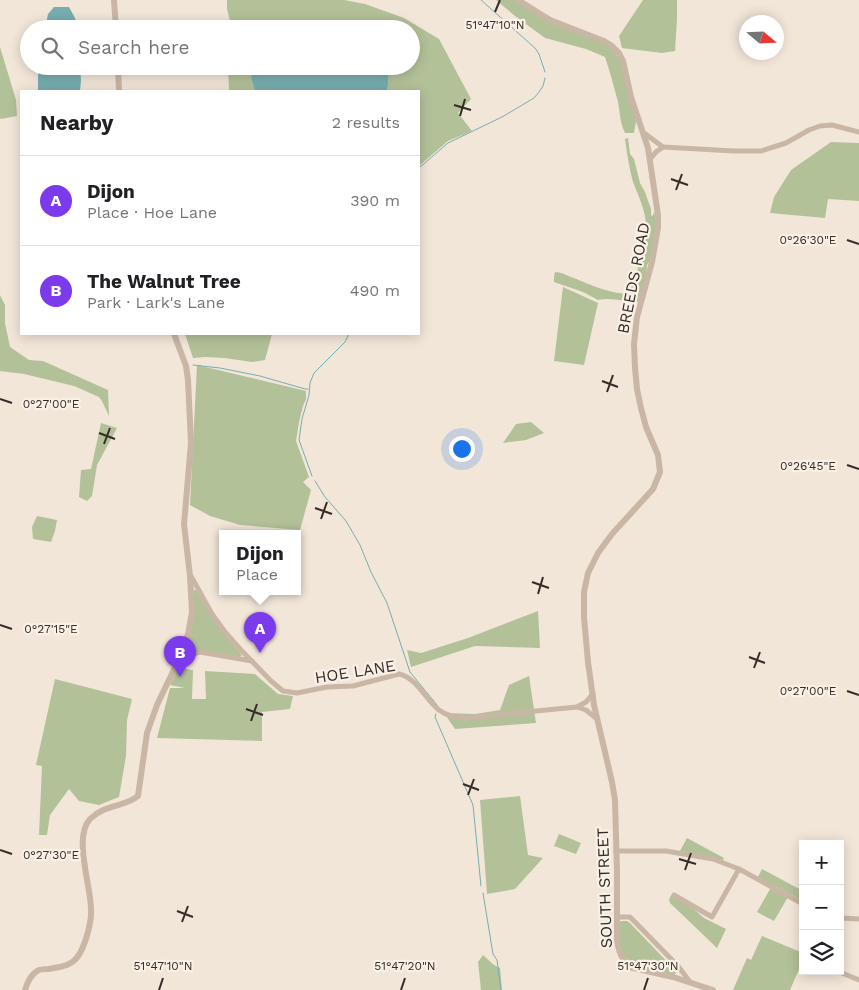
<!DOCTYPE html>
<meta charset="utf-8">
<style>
body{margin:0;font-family:"Work Sans",sans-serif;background:#f2f2f2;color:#202124}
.controls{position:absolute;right:15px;bottom:15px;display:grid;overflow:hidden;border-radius:0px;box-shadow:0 2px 12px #0003}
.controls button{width:45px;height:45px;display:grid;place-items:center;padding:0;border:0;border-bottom:1px solid #e0e0e0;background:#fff;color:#202124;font:25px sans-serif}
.compass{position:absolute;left:739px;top:15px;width:45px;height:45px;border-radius:50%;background:#fff;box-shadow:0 2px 12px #0003;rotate:109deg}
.you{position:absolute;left:461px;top:448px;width:18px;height:18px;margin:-12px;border:4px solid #fff;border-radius:50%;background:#1a73e8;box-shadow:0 0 0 8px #1a73e833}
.badge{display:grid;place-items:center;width:32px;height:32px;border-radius:50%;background:#7c3aed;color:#fff;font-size:16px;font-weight:700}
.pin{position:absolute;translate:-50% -41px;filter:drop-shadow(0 1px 2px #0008)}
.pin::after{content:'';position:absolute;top:26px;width:18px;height:15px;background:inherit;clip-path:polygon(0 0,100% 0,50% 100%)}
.popup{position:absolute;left:219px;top:530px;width:82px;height:65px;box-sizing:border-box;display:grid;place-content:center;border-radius:0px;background:#fff;filter:drop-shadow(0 1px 4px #0005);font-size:16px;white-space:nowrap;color:#757577}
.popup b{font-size:19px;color:#202124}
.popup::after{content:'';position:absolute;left:50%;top:100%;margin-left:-10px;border:10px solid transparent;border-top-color:#fff}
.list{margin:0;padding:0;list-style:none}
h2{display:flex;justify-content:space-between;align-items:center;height:65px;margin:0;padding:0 20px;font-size:21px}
h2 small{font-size:16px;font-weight:400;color:#757577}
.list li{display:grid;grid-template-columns:32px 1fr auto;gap:15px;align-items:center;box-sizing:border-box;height:90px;padding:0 20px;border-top:1px solid #e0e0e0}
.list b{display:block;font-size:19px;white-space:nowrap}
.list p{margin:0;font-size:16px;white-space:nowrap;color:#757577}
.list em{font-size:16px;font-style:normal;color:#757577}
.icon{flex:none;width:28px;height:28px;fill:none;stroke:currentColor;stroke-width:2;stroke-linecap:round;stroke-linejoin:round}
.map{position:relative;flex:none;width:859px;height:990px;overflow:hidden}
.search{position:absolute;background:#fff;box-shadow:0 2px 12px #0003;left:20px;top:20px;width:400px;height:55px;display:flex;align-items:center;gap:12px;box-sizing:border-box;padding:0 18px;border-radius:28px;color:#757577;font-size:19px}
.panel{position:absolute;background:#fff;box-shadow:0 2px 12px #0003;left:20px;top:90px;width:400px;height:245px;border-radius:0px}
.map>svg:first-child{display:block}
.green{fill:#b3c199}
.water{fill:#78adaf}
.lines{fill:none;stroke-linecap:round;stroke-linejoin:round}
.stream{stroke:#78adaf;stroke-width:1}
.minor{stroke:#cab6a5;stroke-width:5}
.tertiary{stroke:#cab6a5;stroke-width:6}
.ticks{fill:none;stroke:#352b27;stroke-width:2}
.labels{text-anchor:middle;stroke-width:4.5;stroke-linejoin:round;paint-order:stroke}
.street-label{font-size:16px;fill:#352b27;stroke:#f9f0e6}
.ticks-label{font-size:12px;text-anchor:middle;fill:#352b27;stroke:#f9f0e6;stroke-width:4.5;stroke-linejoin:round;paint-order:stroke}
</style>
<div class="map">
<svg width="859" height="990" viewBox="0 0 859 990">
<rect width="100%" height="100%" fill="#f2e6d9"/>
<!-- green -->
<g class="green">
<path d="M 227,0 L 344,0 L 365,4 L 404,18 L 439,39 L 471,99 L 458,113 L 472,131 L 448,141 L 419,166 L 419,91 L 387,91 C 389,83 388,75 389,66 L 411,66 L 411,29 L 319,29 L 293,22 L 282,22 L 269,25 L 263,29 L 232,29 L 227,9 Z"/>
<path d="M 496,0 L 516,0 L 610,46 L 622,62 L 636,121 L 634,133 L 625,133 C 620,123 620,113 618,102 C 614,87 610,72 605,57 L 586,49 L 545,38 L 515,16 Z"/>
<path d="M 643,0 L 677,0 L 677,19 L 675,51 L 662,53 L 622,48 L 619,36 Z"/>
<path d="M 0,47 L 16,100 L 17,116 L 1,119 L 0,118 Z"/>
<path d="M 228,66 L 253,66 L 251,78 L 255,91 L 229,91 Z"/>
<path d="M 628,138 L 630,154 L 634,159 L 640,183 L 645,192 L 651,209 L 651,215 L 653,216 L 654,211 L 657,223 L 652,258 L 647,265 L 646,276 L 638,302 C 624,302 612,297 598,300 L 583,292 L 554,282 L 554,277 L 555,272 C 562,272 567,276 574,278 C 591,285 611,294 629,294 C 631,287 634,279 637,272 C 639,266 639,259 640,253 C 643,244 646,236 646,226 C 646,211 638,195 633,182 C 629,168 627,153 625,139 Z"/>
<path d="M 831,142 L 859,143 L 859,201 L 828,199 L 825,218 L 770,213 L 774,197 L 791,170 Z"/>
<path d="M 563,287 L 598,303 L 584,365 L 554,361 Z"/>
<path d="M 0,295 L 5,305 L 5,323 L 10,347 L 29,360 L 43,361 L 108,390 L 109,416 L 102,401 L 99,397 L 74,386 L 24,374 L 0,371 Z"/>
<path d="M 185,334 L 272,334 L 265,360 L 252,362 L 225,358 L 205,357 L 193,358 Z"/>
<path d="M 197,365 L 306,391 L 306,399 L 303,406 L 299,422 L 296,441 L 309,477 L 303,482 L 311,490 L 300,530 L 240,525 L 210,516 L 190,505 Z"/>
<path d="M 531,422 L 544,433 L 526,440 L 503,443 L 516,424 Z"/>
<path d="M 101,423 L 117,428 L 97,465 L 92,496 L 87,501 L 79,497 L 81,470 L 91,469 Z"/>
<path d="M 37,516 L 57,520 L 55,531 L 51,542 L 33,539 L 32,527 Z"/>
<path d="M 194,590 L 196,590 L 230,641 L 242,655 L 239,657 L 219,653 L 186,655 L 184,652 Z"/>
<path d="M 538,611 L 540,648 L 475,646 L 411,667 L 407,650 L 421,653 L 468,638 Z"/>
<path d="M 185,659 L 184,666 L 186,669 L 193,670 L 192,699 L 206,699 L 205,671 L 255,674 L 278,694 L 293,696 L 290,709 L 262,712 L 262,741 L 157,738 L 170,688 L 185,688 L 170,685 L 181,662 Z"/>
<path d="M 529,676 L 536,723 L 455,729 L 444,713 L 475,714 L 500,710 L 509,685 Z"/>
<path d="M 55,679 L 132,699 L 127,720 L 126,756 L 119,797 L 99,805 L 79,801 L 69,789 L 50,815 L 47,835 L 39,835 L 42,766 L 36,765 Z"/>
<path d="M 520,796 L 528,855 L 543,858 L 515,889 L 487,894 L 480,800 Z"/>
<path d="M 559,834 L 581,843 L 576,854 L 554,846 Z"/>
<path d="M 687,838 L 724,858 L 723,860 L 680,851 Z"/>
<path d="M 762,869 L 803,891 L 803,901 L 758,877 Z"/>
<path d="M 770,889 L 788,897 L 774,921 L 757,912 Z"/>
<path d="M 671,895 L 695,910 L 704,918 L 726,929 L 717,948 L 670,903 L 669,900 Z"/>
<path d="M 621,921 L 627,921 L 630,923 L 675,970 L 676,973 L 672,976 L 632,966 L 626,961 L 620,952 L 619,924 Z"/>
<path d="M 762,936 L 803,953 L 803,960 L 790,990 L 733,990 L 747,958 L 751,960 Z"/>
<path d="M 483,955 L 494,965 L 500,968 L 502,990 L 481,990 L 478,962 Z"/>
</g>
<!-- water -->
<g class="water">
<path d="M 54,7 L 69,7 L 75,18 L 78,29 L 45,29 L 48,14 Z"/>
<path d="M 282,22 L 293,22 L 319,29 L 263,29 L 269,25 Z"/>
<path d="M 39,66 L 80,66 L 81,80 L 80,91 L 38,91 L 38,77 Z"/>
<path d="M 253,66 L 389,66 C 388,75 389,83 387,91 L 255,91 L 251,78 Z"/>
</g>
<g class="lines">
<!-- stream -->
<g class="stream">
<path d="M 481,0 L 535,48 L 539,54 L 545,72"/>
<path d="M 419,168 L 448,143 L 502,117 L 534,98 L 539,92 L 543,86 L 545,78"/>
<path d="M 193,365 L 220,368 L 260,376 L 305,389 L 308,389"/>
<path d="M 312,476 L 299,440 L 302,419 L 309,395 L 310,383 L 314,373 L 345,342 L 349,334"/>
<path d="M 315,481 L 325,497 L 346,521 L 360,545 L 371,572 L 387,603 L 410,672 L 437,705"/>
<path d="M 436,714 L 435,717 L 473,805 L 481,886"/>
<path d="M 483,893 L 493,954 L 497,960 L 501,990"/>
</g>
<!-- minor -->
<g class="minor">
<path d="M 644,133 L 663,147"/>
<path d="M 650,159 L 656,152 L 663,147 L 734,151 L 761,151 L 786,143 L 809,130 L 820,126 L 832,125 L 859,132"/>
<path d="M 191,576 L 212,614 L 225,632 L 241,650 L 271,681 L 283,691 L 297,693 L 327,687 L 353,686 L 399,674 C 417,678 425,699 439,710 C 447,716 455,717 465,718 L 577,707 L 586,702 L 593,694"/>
<path d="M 178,660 L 183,657 L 200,652 L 252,661"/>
<path d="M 577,707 L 586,710 L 597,719"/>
<path d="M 616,851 L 666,851 L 713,859 L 739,869 L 803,904"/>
<path d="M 674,895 L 712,917 L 739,869"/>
<path d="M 617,917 L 630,917 L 678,966 L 690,982"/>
<path d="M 840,918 L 859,919"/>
<path d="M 837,971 L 859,980"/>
</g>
<!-- tertiary -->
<g class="tertiary">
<path d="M 114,0 L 116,29"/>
<path d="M 518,0 L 550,20 L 604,41 L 612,46 L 619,53 L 623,61 L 631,97 L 648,148 L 658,215 L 658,228 L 652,262 L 637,317 L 634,344 L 635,368 L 637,389 L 641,408 L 646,427 L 658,455 L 660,472 L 653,489 L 612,534 L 598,553 L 588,573 L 584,592 L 584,617 L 588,662 L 594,705 L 612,782 L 615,800 L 617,871 L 617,942 C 619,952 622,960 629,967 L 673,977 L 713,990"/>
<path d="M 118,66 L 119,91"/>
<path d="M 25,990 C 27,983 31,975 37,971 C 40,969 44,969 48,969 C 62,967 73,966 80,953 C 86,942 92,921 91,909 C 91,886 73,837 90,819 C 105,804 125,807 138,796 L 147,733 L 157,705 L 178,661 L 188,634 L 192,612 L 190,576 L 184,524 L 191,443 L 188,380 L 186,366 L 174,334"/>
</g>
</g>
<!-- ticks -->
<path class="ticks" d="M 495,12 L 500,0M 454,105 L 471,110M 460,116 L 465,99M 671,179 L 688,185M 676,190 L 682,174M 847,240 L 859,244M 602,381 L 618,387M 607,392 L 613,375M 0,399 L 12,403M 99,433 L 115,439M 104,444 L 110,428M 847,465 L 859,469M 315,508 L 332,514M 321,519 L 327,502M 532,582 L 549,588M 538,594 L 543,577M 0,625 L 12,629M 749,657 L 765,663M 754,668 L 760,652M 847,691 L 859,695M 246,709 L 263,715M 251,721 L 257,704M 463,784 L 479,790M 468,795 L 474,779M 0,850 L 12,854M 679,859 L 696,864M 685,870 L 691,853M 177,911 L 193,917M 182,922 L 188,906M 159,990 L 163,978M 401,990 L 405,978M 644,990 L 648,978"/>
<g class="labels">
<!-- street labels -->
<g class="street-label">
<text transform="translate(633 278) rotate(-79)" y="6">BREEDS ROAD</text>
<text transform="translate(355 671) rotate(-9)" y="6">HOE LANE</text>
<text transform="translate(604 888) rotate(-92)" y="6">SOUTH STREET</text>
</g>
</g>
<g class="ticks-label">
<text x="495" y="29">51°47'10"N</text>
<text x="808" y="244">0°26'30"E</text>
<text x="51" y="408">0°27'00"E</text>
<text x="808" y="470">0°26'45"E</text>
<text x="51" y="633">0°27'15"E</text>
<text x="808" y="695">0°27'00"E</text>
<text x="51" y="859">0°27'30"E</text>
<text x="163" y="970">51°47'10"N</text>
<text x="405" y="970">51°47'20"N</text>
<text x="648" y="970">51°47'30"N</text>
</g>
</svg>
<div class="controls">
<button>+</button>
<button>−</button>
<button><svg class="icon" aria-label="layers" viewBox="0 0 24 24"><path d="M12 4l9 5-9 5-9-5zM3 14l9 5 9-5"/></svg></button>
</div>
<svg class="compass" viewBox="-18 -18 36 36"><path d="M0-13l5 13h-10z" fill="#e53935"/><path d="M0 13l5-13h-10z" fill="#757577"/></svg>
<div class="you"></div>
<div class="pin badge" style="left:260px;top:653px">A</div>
<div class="popup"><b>Dijon</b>Place</div>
<div class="pin badge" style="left:180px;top:677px">B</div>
<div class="search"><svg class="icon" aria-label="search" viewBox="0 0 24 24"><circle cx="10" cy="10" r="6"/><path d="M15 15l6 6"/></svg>Search here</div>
<section class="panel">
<h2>Nearby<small>2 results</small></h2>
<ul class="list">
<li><span class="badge">A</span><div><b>Dijon</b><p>Place · Hoe Lane</p></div><em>390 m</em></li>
<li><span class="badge">B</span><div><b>The Walnut Tree</b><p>Park · Lark's Lane</p></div><em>490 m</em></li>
</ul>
</section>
</div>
